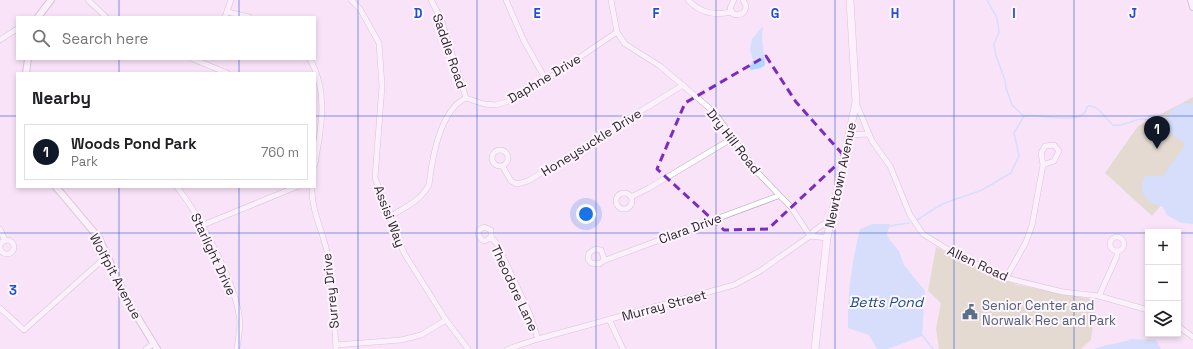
<!DOCTYPE html>
<meta charset="utf-8">
<style>
body{margin:0;font-family:"Space Grotesk",sans-serif;background:#f6f6f6;color:#202124}
.controls{position:absolute;right:12px;bottom:12px;display:grid;overflow:hidden;border-radius:0px;box-shadow:0 2px 6px #0003}
.controls button{width:36px;height:36px;display:grid;place-items:center;padding:0;border:0;border-bottom:1px solid #e0e0e0;background:#fff;color:#202124;font:20px sans-serif}
.you{position:absolute;left:586px;top:214px;width:14px;height:14px;margin:-10px;border:3px solid #fff;border-radius:50%;background:#1a73e8;box-shadow:0 0 0 6px #1a73e833}
.badge{display:grid;place-items:center;width:26px;height:26px;border-radius:50%;background:#111827;color:#fff;font-size:13px;font-weight:700}
.pin{position:absolute;translate:-50% -33px;filter:drop-shadow(0 1px 2px #0008)}
.pin::after{content:'';position:absolute;top:21px;width:14px;height:12px;background:inherit;clip-path:polygon(0 0,100% 0,50% 100%)}
.list{margin:0;padding:0;list-style:none}
h2{display:flex;justify-content:space-between;align-items:center;height:52px;margin:0;padding:0 16px;font-size:17px}
h2 small{font-size:13px;font-weight:400;color:#757577}
.list li{display:grid;grid-template-columns:26px 1fr auto;gap:12px;align-items:center;box-sizing:border-box;height:56px;margin:0 8px 8px;padding:0 8px;border:1px solid #e0e0e0;border-radius:0px}
.list b{display:block;font-size:15px;white-space:nowrap}
.list p{margin:0;font-size:13px;white-space:nowrap;color:#757577}
.list em{font-size:13px;font-style:normal;color:#757577}
.icon{flex:none;width:22px;height:22px;fill:none;stroke:currentColor;stroke-width:2;stroke-linecap:round;stroke-linejoin:round}
.map{position:relative;flex:none;width:1193px;height:349px;overflow:hidden}
.search{position:absolute;background:#fff;box-shadow:0 2px 6px #0003;left:16px;top:16px;width:300px;height:44px;display:flex;align-items:center;gap:10px;box-sizing:border-box;padding:0 14px;border-radius:0px;color:#757577;font-size:15px}
.panel{position:absolute;background:#fff;box-shadow:0 2px 6px #0003;left:16px;top:72px;width:300px;height:116px;border-radius:0px}
.map>svg:first-child{display:block}
.green{fill:#c9cf9f}
.water{fill:#acd7fe}
.lines{fill:none;stroke-linecap:round;stroke-linejoin:round}
.stream{stroke:#acd7fe;stroke-width:1.5}
.minor-casing{stroke:#b09cb0;stroke-width:6}
.tertiary-casing{stroke:#b09cb0;stroke-width:8}
.secondary-casing{stroke:#b09cb0;stroke-width:8}
.minor{stroke:#fff;stroke-width:5}
.tertiary{stroke:#fff;stroke-width:6}
.secondary{stroke:#fff;stroke-width:7}
.marked{fill:none;stroke:#7b2cbf;stroke-width:3;stroke-dasharray:8 5;stroke-linejoin:round}
.grid{fill:none;stroke:#1d4ed8;stroke-width:1;stroke-opacity:0.55}
.labels{text-anchor:middle;stroke-width:4;stroke-linejoin:round;paint-order:stroke}
.street-label{font-size:13px;fill:#2d252d;stroke:#fef5fe}
.service-label{font-size:13px;fill:#4e5e75;stroke:#fef5fe;text-anchor:start}
.water-label{font-size:14px;font-style:italic;fill:#17507d;stroke:#fef5fe}
.grid-label{font-size:13px;text-anchor:middle;font-weight:bold;fill:#1d4ed8;stroke:#fef5fe;stroke-width:4;stroke-linejoin:round;paint-order:stroke}
</style>
<div class="map">
<svg width="1193" height="349" viewBox="0 0 1193 349">
<rect width="100%" height="100%" fill="#f9e3f9"/>
<!-- green -->
<g class="green">
<path d="M 1193,97 L 1193,223 L 1165,201 L 1152,216 L 1105,173 L 1138,126 Z"/>
<path d="M 936,247 L 995,277 L 1018,285 L 1096,300 L 1091,340 L 1081,349 L 939,349 L 936,329 L 941,303 L 928,291 Z"/>
</g>
<!-- water -->
<g class="water">
<path d="M 763,26 L 762,37 L 765,65 L 761,68 L 751,70 L 749,67 L 753,60 L 750,50 L 752,39 Z"/>
<path d="M 1183,103 L 1193,103 L 1193,224 L 1181,223 L 1167,215 L 1163,207 C 1148,203 1136,194 1145,176 C 1152,174 1157,178 1165,175 C 1168,163 1186,151 1184,142 C 1168,133 1163,128 1171,110 Z"/>
<path d="M 872,224 L 890,224 L 887,234 L 889,239 L 899,251 L 904,265 L 925,291 L 922,336 L 888,349 L 877,349 L 869,335 L 848,328 C 847,295 852,261 860,229 Z"/>
<path d="M 1131,339 L 1156,340 L 1161,349 L 1094,349 C 1106,344 1119,344 1131,339 Z"/>
</g>
<g class="lines">
<!-- stream -->
<g class="stream">
<path d="M 987,0 L 997,18 L 999,32 L 994,44 L 996,56 L 1005,80 L 1006,88 L 1012,105 L 1024,116"/>
<path d="M 1024,116 C 1039,113 1076,125 1085,112 C 1086,110 1086,108 1088,106 C 1101,106 1104,118 1113,125 C 1127,127 1134,118 1143,119 C 1152,120 1158,125 1168,124"/>
<path d="M 917,220 L 942,204 L 982,190 L 1011,173 L 1019,156 L 1014,133 L 1024,116"/>
<path d="M 889,226 L 909,223"/>
<path d="M 922,335 L 933,349"/>
</g>
<defs>
<g id="minor">
<path d="M 88,0 L 106,17"/>
<path d="M 351,0 L 360,9 L 379,43 L 382,86 L 375,178 L 404,253 L 446,320 L 468,349"/>
<path d="M 431,0 L 441,19 L 466,98"/>
<path d="M 506,0 L 524,41 L 546,80"/>
<path d="M 611,0 L 617,32 L 625,44 L 660,66 L 714,112 L 758,173 L 791,207 L 810,236 L 815,230 L 831,219"/>
<path d="M 688,0 C 700,13 714,16 731,12"/>
<path d="M 734,0 L 730,8 L 733,14 C 740,16 745,14 746,6 L 743,0"/>
<path d="M 227,12 L 249,17"/>
<path d="M 225,17 L 231,0"/>
<path d="M 0,40 L 17,29"/>
<path d="M 193,59 L 227,73"/>
<path d="M 310,59 C 329,93 321,128 315,164"/>
<path d="M 466,98 L 484,104 L 496,105 L 509,101 L 546,80 L 617,32"/>
<path d="M 856,103 L 872,141 L 890,166 L 910,215 L 923,234 L 955,254 L 1006,278 L 1063,292 L 1099,296 L 1148,310"/>
<path d="M 849,135 L 869,134"/>
<circle cx="500" cy="158" r="8"/>
<path d="M 503,167 L 511,181 L 517,184 L 528,181 L 683,85"/>
<path d="M 177,187 C 200,216 237,285 240,322 C 240,331 238,340 237,349"/>
<path d="M 312,187 C 311,214 326,236 329,262 C 334,291 334,320 336,349"/>
<circle cx="624" cy="201" r="8"/>
<path d="M 631,197 L 649,188 L 733,138"/>
<path d="M 391,216 C 407,206 419,202 429,185 C 432,159 440,110 466,98"/>
<path d="M 203,225 L 296,187"/>
<path d="M 0,229 L 5,241"/>
<circle cx="1117" cy="244" r="7"/>
<path d="M 491,237 L 485,241 L 482,240 L 478,235 L 479,230 L 484,227 L 491,230 L 491,237 L 497,244 L 529,312 L 538,339"/>
<circle cx="7" cy="247" r="7"/>
<path d="M 603,261 L 604,258 L 601,250 L 595,249 L 589,253 L 588,259 L 591,263 L 599,264 L 603,261 L 778,196"/>
<path d="M 1006,278 L 1026,242 L 1032,225 L 1043,165 L 1054,161 L 1059,151 L 1054,145 L 1045,146 L 1041,153 L 1043,165"/>
<path d="M 1099,296 L 1117,256 L 1117,251"/>
<path d="M 0,308 L 24,330 L 108,255"/>
<path d="M 609,319 L 623,349"/>
<path d="M 1178,326 L 1193,337"/>
<path d="M 336,345 L 401,340 L 421,335 L 446,320"/>
<path d="M 146,349 L 154,343"/>
<path d="M 508,349 L 538,339 L 734,285 L 760,271 L 810,236 L 827,238"/>
</g>
<g id="tertiary">
<path d="M 1191,0 L 1193,7"/>
<path d="M 38,17 L 51,0"/>
<path d="M 26,73 L 28,59"/>
<path d="M 56,187 L 99,238 L 127,300 L 157,349"/>
</g>
<path id="secondary" d="M 815,349 L 827,238 L 856,102 L 850,0"/>
</defs>
<!-- minor casing -->
<use href="#minor" class="minor-casing"/>
<!-- tertiary casing -->
<use href="#tertiary" class="tertiary-casing"/>
<!-- secondary casing -->
<use href="#secondary" class="secondary-casing"/>
<!-- minor -->
<use href="#minor" class="minor"/>
<!-- tertiary -->
<use href="#tertiary" class="tertiary"/>
<!-- secondary -->
<use href="#secondary" class="secondary"/>
</g>
<!-- marked area -->
<path d="M0 0H1193V349H0ZM 766,56 L 796,102 L 845,157 L 768,229 L 724,230 L 657,169 L 685,103 Z" fill="#f9e3f9" fill-opacity=".55" fill-rule="evenodd"/>
<path class="marked" d="M 766,56 L 796,102 L 845,157 L 768,229 L 724,230 L 657,169 L 685,103 Z"/>
<!-- grid -->
<path class="grid" d="M 119,0 L 119,17M 239,0 L 239,17M 358,0 L 358,349M 477,0 L 477,349M 596,0 L 596,349M 716,0 L 716,349M 835,0 L 835,349M 954,0 L 954,349M 1074,0 L 1074,349M 119,59 L 119,73M 239,59 L 239,73M 0,116 L 17,116M 315,116 L 1193,116M 119,187 L 119,349M 239,187 L 239,349M 0,233 L 1148,233M 1178,233 L 1193,233"/>
<!-- icons -->
<defs>
<symbol id="civic-bare" viewBox="-9 -9 18 18"><path d="M-.6-6.5H3V-4.5H.6V-3L4-1V1h2V6H-6V1h2V-1L-.6-3ZM-1.2 2.5V6h2.4V2.5Z" fill="#5c6f8a" stroke="#fef5fe" stroke-width="2.5" paint-order="stroke"/></symbol>
</defs>
<g fill-rule="evenodd">
<use href="#civic-bare" x="959" y="301" width="22" height="22"/>
</g>
<g class="labels">
<!-- street labels -->
<g class="street-label">
<text transform="translate(450 51) rotate(71)" y="5">Saddle Road</text>
<text transform="translate(544 78) rotate(-31)" y="5">Daphne Drive</text>
<text transform="translate(734 141) rotate(52)" y="5">Dry Hill Road</text>
<text transform="translate(591 142) rotate(-32)" y="5">Honeysuckle Drive</text>
<text transform="translate(840 175) rotate(-78)" y="5">Newtown Avenue</text>
<text transform="translate(390 216) rotate(69)" y="5">Assisi Way</text>
<text transform="translate(690 228) rotate(-20)" y="5">Clara Drive</text>
<text transform="translate(214 254) rotate(65)" y="5">Starlight Drive</text>
<text transform="translate(978 263) rotate(25)" y="5">Allen Road</text>
<text transform="translate(116 276) rotate(62)" y="5">Wolfpit Avenue</text>
<text transform="translate(515 288) rotate(65)" y="5">Theodore Lane</text>
<text transform="translate(330 291) rotate(-96)" y="5">Surrey Drive</text>
<text transform="translate(664 305) rotate(-15)" y="5">Murray Street</text>
</g>
<!-- service labels -->
<g class="service-label">
<text x="982" y="310">Senior Center and<tspan x="982" dy="15">Norwalk Rec and Park</tspan></text>
</g>
<!-- water labels -->
<g class="water-label">
<text x="886" y="307">Betts Pond</text>
</g>
</g>
<g class="grid-label">
<text x="418" y="18">D</text>
<text x="537" y="18">E</text>
<text x="656" y="18">F</text>
<text x="775" y="18">G</text>
<text x="895" y="18">H</text>
<text x="1014" y="18">I</text>
<text x="1133" y="18">J</text>
<text x="13" y="295">3</text>
</g>
</svg>
<div class="controls">
<button>+</button>
<button>−</button>
<button><svg class="icon" aria-label="layers" viewBox="0 0 24 24"><path d="M12 4l9 5-9 5-9-5zM3 14l9 5 9-5"/></svg></button>
</div>
<div class="you"></div>
<div class="pin badge" style="left:1157px;top:149px">1</div>
<div class="search"><svg class="icon" aria-label="search" viewBox="0 0 24 24"><circle cx="10" cy="10" r="6"/><path d="M15 15l6 6"/></svg>Search here</div>
<section class="panel">
<h2>Nearby<small></small></h2>
<ul class="list">
<li><span class="badge">1</span><div><b>Woods Pond Park</b><p>Park</p></div><em>760 m</em></li>
</ul>
</section>
</div>
